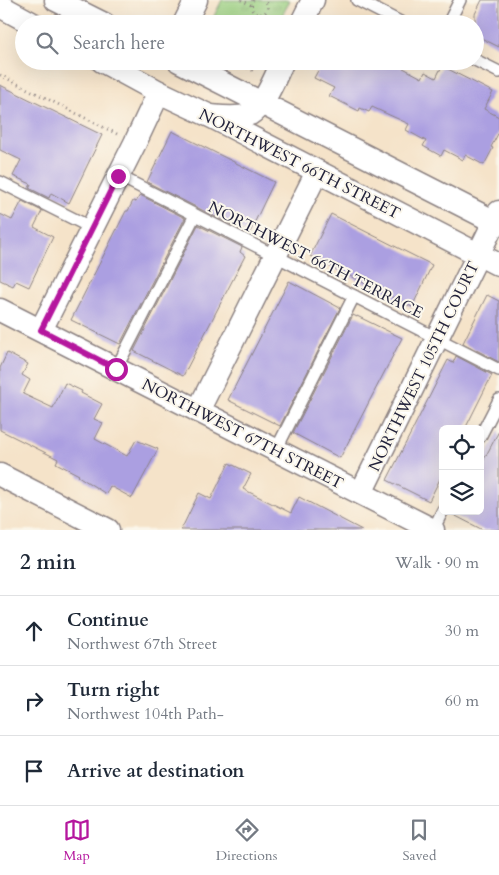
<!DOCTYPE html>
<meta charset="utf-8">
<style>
body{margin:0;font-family:Cardo,serif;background:#f6f6f7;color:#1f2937}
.controls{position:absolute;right:15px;bottom:15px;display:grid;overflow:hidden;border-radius:8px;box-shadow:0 5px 20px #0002}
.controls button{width:45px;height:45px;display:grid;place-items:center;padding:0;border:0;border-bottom:1px solid #e0e1e3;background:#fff;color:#1f2937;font:25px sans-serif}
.stop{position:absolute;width:15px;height:15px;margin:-11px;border:4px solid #b5179e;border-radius:50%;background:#fff}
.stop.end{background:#b5179e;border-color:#fff;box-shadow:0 1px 5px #0008}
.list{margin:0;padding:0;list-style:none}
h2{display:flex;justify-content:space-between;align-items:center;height:65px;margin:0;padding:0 20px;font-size:21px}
h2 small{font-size:16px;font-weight:400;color:#747a83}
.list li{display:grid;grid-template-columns:32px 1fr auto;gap:15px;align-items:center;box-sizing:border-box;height:70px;padding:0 20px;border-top:1px solid #e0e1e3}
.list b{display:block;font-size:19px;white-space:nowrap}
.list p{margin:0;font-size:16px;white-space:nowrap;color:#747a83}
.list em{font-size:16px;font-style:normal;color:#747a83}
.icon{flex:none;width:28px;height:28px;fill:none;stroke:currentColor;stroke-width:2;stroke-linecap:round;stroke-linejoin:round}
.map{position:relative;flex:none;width:499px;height:530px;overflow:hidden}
.search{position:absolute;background:#fff;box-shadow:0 5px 20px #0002;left:15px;right:15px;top:15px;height:55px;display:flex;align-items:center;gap:12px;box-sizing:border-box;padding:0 18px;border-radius:28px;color:#747a83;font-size:19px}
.sheet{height:275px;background:#fff}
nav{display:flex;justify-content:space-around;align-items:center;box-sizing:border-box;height:70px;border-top:1px solid #e0e1e3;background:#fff;font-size:14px;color:#747a83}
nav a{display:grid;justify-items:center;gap:2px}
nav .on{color:#b5179e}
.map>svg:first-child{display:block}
.grass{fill:url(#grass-tufts);stroke:#5e785e}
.building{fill:#ab9fe1}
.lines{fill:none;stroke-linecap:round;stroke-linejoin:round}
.lane-casing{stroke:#8c8282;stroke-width:14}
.street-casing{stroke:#8c8282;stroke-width:25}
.path{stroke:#8c8282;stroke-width:3;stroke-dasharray:1 4;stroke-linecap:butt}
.lane{stroke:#fff;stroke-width:11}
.street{stroke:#fff;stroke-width:22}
.route{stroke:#b5179e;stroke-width:6}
.labels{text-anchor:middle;stroke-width:4;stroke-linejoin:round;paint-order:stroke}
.street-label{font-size:16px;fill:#22223b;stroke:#fbf7ec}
</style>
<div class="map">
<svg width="499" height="530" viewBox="0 0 499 530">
<defs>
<pattern id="grass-tufts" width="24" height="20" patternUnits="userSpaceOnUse" patternTransform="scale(1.25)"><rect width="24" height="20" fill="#9acf80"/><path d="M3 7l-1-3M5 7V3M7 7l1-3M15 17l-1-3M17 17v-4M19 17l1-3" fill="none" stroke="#84b170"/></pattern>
</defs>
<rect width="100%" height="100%" fill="#fbf7ec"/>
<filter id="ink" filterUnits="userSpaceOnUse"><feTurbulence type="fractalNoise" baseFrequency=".02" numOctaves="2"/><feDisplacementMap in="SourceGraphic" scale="10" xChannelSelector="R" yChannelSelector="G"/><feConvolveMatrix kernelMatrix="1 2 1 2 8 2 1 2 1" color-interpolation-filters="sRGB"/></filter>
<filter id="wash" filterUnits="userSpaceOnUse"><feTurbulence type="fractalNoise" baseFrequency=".0096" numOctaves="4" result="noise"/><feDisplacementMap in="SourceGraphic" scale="20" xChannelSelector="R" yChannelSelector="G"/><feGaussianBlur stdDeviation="1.12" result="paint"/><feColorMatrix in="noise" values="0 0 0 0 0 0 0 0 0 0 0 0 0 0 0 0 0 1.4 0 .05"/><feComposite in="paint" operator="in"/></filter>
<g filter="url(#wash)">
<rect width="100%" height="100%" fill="#f5e3c9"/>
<!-- grass -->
<path class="grass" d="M 222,0 L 290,0 L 278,24 L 210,24 Z"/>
<g id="blocks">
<!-- building -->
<g class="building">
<path d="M 482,0 L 499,0 L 499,47 L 475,35 L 475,14 Z"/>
<path d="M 323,61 L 390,61 L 422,78 L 425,72 L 436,78 L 442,66 L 493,92 L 484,109 L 499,117 L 499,132 L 491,147 L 493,148 L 484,165 L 465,155 L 463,160 L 444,150 L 441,156 L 423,146 L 426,141 L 406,130 L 409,124 L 372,107 L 369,112 L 360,108 L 359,111 L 329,96 L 334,88 L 314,78 Z"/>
<path d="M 0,85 L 102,135 L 69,203 L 51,193 L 49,198 L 29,188 L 31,184 L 13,176 L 21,160 L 0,150 Z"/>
<path d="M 172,131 L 274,182 L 249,234 L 147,182 Z"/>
<path d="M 140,195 L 185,218 L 120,344 L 71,320 L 126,211 L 128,211 L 133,201 L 136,202 Z"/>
<path d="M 22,201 L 42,211 L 34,227 L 53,237 L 29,287 L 16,281 L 13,286 L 0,280 L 0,214 L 12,220 Z"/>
<path d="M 331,214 L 432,265 L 412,307 L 310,256 Z"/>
<path d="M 198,225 L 242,247 L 240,252 L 245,256 L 183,376 L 134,351 Z"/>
<path d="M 289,281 L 340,308 L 280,426 L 228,400 Z"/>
<path d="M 487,295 L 499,301 L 499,362 L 463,343 Z"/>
<path d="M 353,315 L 357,317 L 357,316 L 402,338 L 340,458 L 293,433 Z"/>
<path d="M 7,353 L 28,364 L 22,375 L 30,380 L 23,394 L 53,408 L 65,383 L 82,391 L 81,393 L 102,404 L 94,419 L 103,423 L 95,439 L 127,456 L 136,440 L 158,449 L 132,498 L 110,486 L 106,494 L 78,476 L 79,475 L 56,463 L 58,459 L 0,430 L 0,368 Z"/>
<path d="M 456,356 L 492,375 L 465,429 L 443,429 L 443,473 L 429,501 L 387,480 L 448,360 L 453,363 Z"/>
<path d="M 499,431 L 499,530 L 483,530 L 450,513 L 450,511 L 480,511 L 480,467 Z"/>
<path d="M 229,463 L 251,474 L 243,489 L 291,513 L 299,497 L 362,530 L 181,530 L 199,493 L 211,499 Z"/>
</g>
</g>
</g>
<g filter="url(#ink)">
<use href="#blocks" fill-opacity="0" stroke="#8c8282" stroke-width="1"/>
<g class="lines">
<defs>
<g id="lane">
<path d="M 357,0 L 404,24"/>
<path d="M 448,24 L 460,0"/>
<path d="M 475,60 L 499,72"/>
<path d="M 119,176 L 499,370"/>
<path d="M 0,182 L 92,228"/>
<path d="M 116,369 L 195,215"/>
<path d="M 480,437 L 499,400"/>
<path d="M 276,450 L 354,296"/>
<path d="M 433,530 L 443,510"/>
</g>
<g id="street">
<path d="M 56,0 L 104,24"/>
<path d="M 0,6 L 33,24"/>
<path d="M 184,24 L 196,0"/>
<path d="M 301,24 L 313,0"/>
<path d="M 102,61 L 159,92 L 210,116 L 499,265"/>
<path d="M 179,61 L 499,224"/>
<path d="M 211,116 C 222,117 240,119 250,114 C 265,105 275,77 283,61"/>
<path d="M 0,310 L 433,530"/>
<path d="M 41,330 L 135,143 L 159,92"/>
<path d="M 198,411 L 317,172"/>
<path d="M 0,475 L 108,530"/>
<path d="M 361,493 L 499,212"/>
</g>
</defs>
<!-- lane casing -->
<use href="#lane" class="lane-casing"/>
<!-- street casing -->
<use href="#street" class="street-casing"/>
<!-- path -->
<g class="path">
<path d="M 241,0 L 251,5"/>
<path d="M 253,0 C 244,20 277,18 265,0"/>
<path d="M 255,24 L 260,15"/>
<path d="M 234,61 L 256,72"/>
<path d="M 0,75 L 117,134"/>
</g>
<!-- lane -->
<use href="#lane" class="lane"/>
<!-- street -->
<use href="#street" class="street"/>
</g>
</g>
<g class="lines" filter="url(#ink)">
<!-- route -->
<path class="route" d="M 116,369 L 41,330 L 118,176"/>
</g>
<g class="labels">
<!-- street labels -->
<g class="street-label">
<text transform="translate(300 163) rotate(27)" y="6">NORTHWEST 66TH STREET</text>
<text transform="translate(316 259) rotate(27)" y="6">NORTHWEST 66TH TERRACE</text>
<text transform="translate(423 366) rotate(-64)" y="6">NORTHWEST 105TH COURT</text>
<text transform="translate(243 433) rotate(27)" y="6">NORTHWEST 67TH STREET</text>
</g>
</g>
</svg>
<div class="controls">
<button><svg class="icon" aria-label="locate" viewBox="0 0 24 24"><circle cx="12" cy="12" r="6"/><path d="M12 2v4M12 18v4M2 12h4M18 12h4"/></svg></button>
<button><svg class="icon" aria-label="layers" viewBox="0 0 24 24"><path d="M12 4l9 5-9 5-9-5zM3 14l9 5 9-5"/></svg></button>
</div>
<div class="stop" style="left:116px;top:369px"></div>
<div class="stop end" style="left:118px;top:176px"></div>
<div class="search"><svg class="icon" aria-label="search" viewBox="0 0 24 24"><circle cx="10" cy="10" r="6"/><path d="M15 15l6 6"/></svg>Search here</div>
</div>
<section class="sheet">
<h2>2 min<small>Walk · 90 m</small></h2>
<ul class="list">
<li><svg class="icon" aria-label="ahead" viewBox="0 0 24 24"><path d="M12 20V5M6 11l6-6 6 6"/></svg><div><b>Continue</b><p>Northwest 67th Street</p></div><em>30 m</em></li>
<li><svg class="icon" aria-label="right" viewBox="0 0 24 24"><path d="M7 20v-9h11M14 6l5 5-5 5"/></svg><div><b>Turn right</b><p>Northwest 104th Path-</p></div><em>60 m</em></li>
<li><svg class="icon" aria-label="arrive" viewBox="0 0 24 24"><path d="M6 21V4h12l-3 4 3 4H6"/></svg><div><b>Arrive at destination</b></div></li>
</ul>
</section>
<nav>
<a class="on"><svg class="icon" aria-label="map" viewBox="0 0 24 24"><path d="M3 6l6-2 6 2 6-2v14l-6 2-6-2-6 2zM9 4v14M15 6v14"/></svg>Map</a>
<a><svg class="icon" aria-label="directions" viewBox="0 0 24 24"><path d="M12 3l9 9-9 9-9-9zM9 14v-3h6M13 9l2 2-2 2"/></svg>Directions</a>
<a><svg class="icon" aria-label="saved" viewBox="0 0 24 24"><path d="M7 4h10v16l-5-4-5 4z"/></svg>Saved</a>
</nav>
